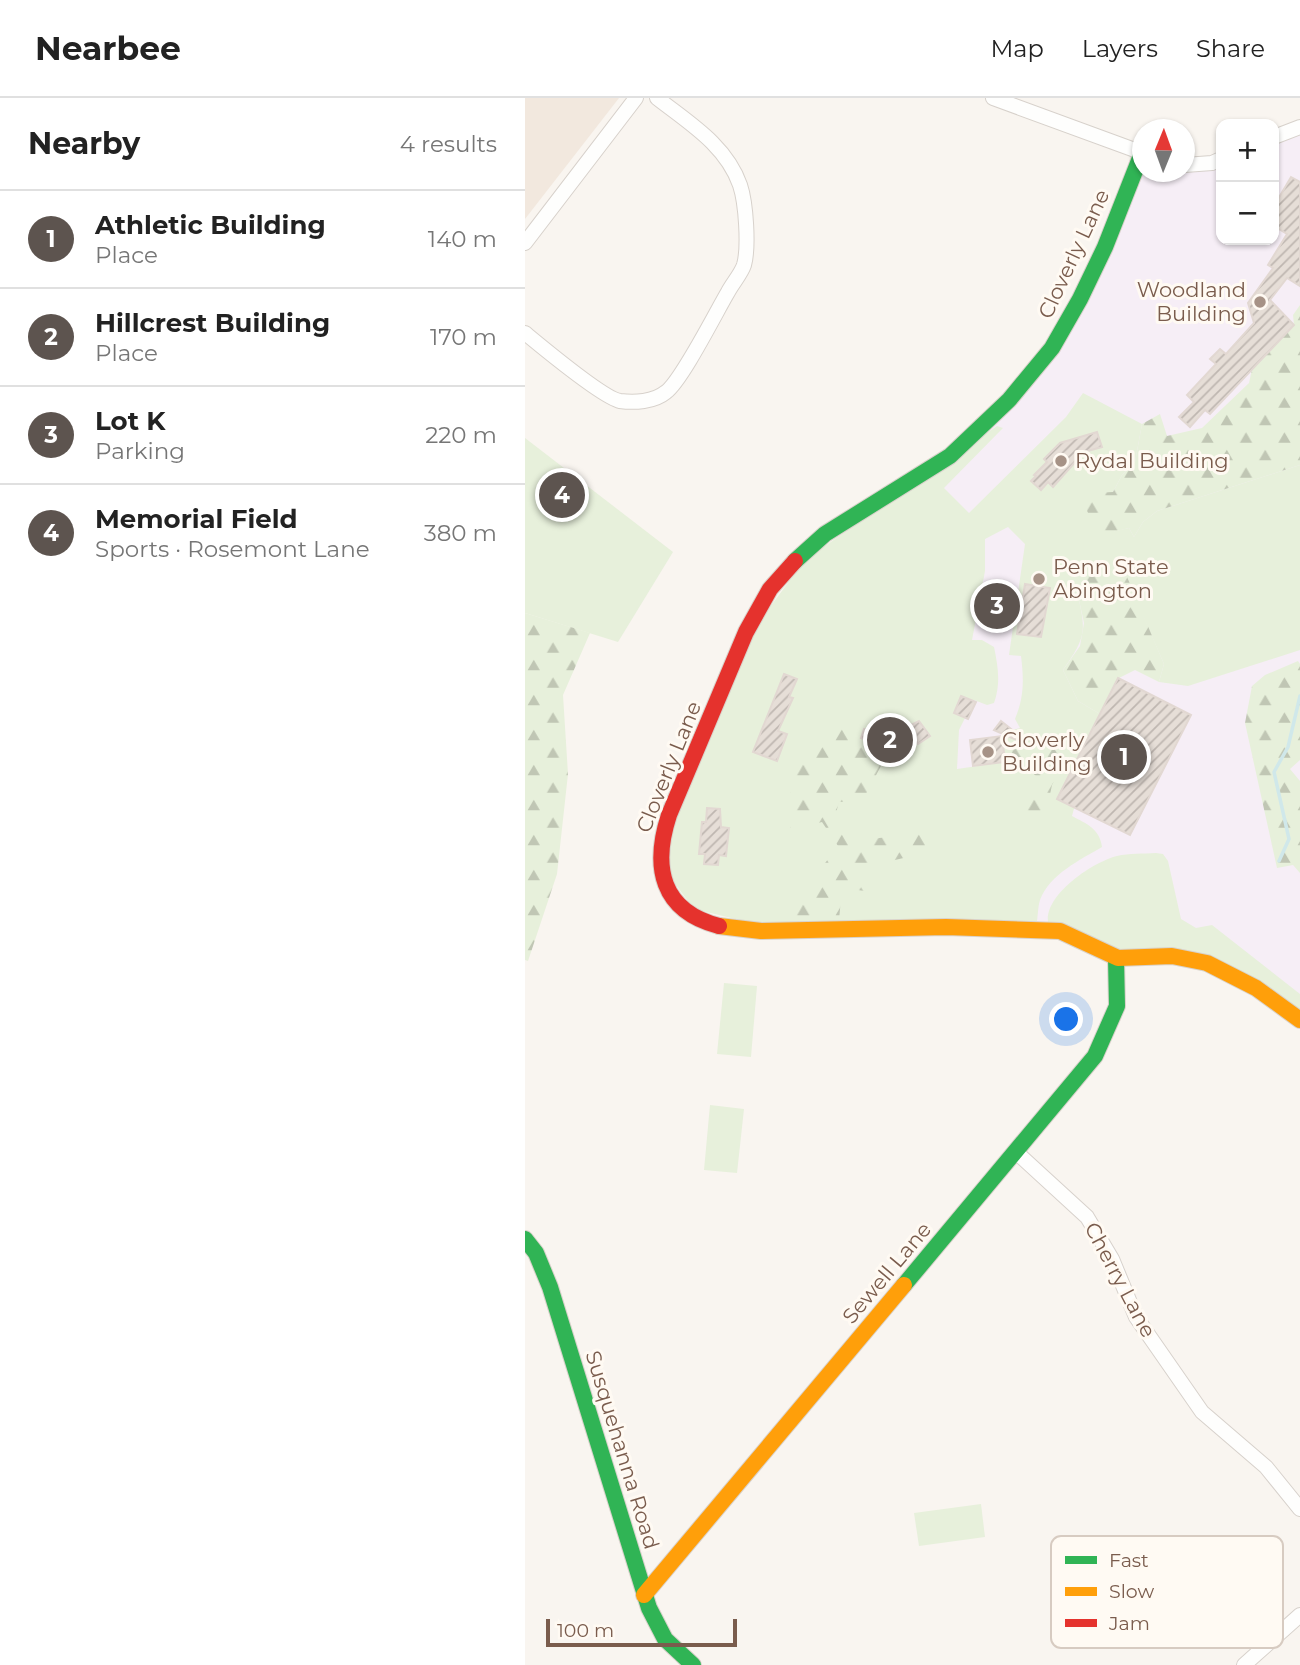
<!DOCTYPE html>
<meta charset="utf-8">
<style>
body{margin:0;font-family:Montserrat,sans-serif;background:#f6f6f6;color:#222}
.controls{position:absolute;right:21px;top:21px;display:grid;overflow:hidden;border-radius:14px;box-shadow:0 2px 5px #0004}
.controls button{width:63px;height:63px;display:grid;place-items:center;padding:0;border:0;border-bottom:2px solid #e0e0e0;background:#fff;color:#222;font:35px sans-serif}
.compass{position:absolute;left:607px;top:21px;width:63px;height:63px;border-radius:50%;background:#fff;box-shadow:0 2px 5px #0004;rotate:1deg}
.scale{position:absolute;left:21px;bottom:18px;width:191px;box-sizing:border-box;padding-left:7px;border:4px solid #7a5c4d;border-top:0;font-size:19px;line-height:24px;white-space:nowrap;color:#7a5c4d;-webkit-text-stroke:5px #fffaf3;paint-order:stroke}
.you{position:absolute;left:542px;top:922px;width:24px;height:24px;margin:-18px;border:5px solid #fff;border-radius:50%;background:#1a73e8;box-shadow:0 0 0 10px #1a73e833}
.badge{display:grid;place-items:center;width:46px;height:46px;border-radius:50%;background:#5d544f;color:#fff;font-size:23px;font-weight:700}
.pin{position:absolute;translate:-50% -50%;border:4px solid #fff;box-shadow:0 2px 7px #0006}
.list{margin:0;padding:0;list-style:none}
h2{display:flex;justify-content:space-between;align-items:center;height:91px;margin:0;padding:0 28px;font-size:30px}
h2 small{font-size:23px;font-weight:400;color:#767676}
.list li{display:grid;grid-template-columns:46px 1fr auto;gap:21px;align-items:center;box-sizing:border-box;height:98px;padding:0 28px;border-top:2px solid #e0e0e0}
.list b{display:block;font-size:26px;white-space:nowrap}
.list p{margin:0;font-size:23px;white-space:nowrap;color:#767676}
.list em{font-size:23px;font-style:normal;color:#767676}
.map{position:relative;flex:none;width:775px;height:1567px;overflow:hidden}
header{display:flex;align-items:center;gap:42px;box-sizing:border-box;height:98px;padding:0 35px;background:#fff;border-bottom:2px solid #e0e0e0}
header strong{font-size:33px}
nav{display:flex;gap:38px;margin-inline-start:auto;font-size:24px}
main{display:flex}
aside{flex:1;background:#fff}
.map>svg:first-child{display:block}
.residential{fill:#f2e8de}
.education{fill:#f6eef6}
.grass{fill:#e7f0db;fill-rule:evenodd}
.forest{fill:url(#forest-firs)}
.lines{fill:none;stroke-linecap:round;stroke-linejoin:round}
.stream{stroke:#d0e8ea;stroke-width:3.5}
.building{fill:url(#building-hatch);stroke:#e2d8d2;stroke-width:2}
.street-casing{stroke:#d7d1cb;stroke-width:16}
.fast-casing{stroke:#d9d2cb;stroke-width:18}
.slow-casing{stroke:#d9d2cb;stroke-width:18}
.jam-casing{stroke:#d9d2cb;stroke-width:18}
.street{stroke:#fefefd;stroke-width:14}
.fast{stroke:#30b455;stroke-width:16}
.slow{stroke:#ff9f0a;stroke-width:16}
.jam{stroke:#e5322d;stroke-width:16}
.poi-dot{fill:#a69286;stroke:#fffaf3;stroke-width:2.5}
.labels{text-anchor:middle;stroke-width:6;stroke-linejoin:round;paint-order:stroke}
.street-label{font-size:21px;fill:#7a5c4d;stroke:#fffaf3}
.poi-label{font-size:21px;fill:#7a5c4d;stroke:#fffaf3;text-anchor:start}
.key{fill:#fffaf3;stroke:#d7cbc1;stroke-width:2}
.key-label{font-size:19px;fill:#7a5c4d}
</style>
<header>
<strong>Nearbee</strong>
<nav><a>Map</a><a>Layers</a><a>Share</a></nav>
</header>
<main>
<aside>
<h2>Nearby<small>4 results</small></h2>
<ul class="list">
<li><span class="badge">1</span><div><b>Athletic Building</b><p>Place</p></div><em>140 m</em></li>
<li><span class="badge">2</span><div><b>Hillcrest Building</b><p>Place</p></div><em>170 m</em></li>
<li><span class="badge">3</span><div><b>Lot K</b><p>Parking</p></div><em>220 m</em></li>
<li><span class="badge">4</span><div><b>Memorial Field</b><p>Sports · Rosemont Lane</p></div><em>380 m</em></li>
</ul>
</aside>
<div class="map">
<svg width="775" height="1567" viewBox="0 0 775 1567">
<defs>
<pattern id="forest-firs" width="22" height="20" patternUnits="userSpaceOnUse" patternTransform="scale(1.75)"><rect width="22" height="20" fill="#e7f0db"/><path d="M5 1l3.5 6h-7zM16 11l3.5 6h-7z" fill="#c0c6b4"/></pattern>
<pattern id="building-hatch" width="6" height="6" patternUnits="userSpaceOnUse" patternTransform="scale(1.75)"><rect width="6" height="6" fill="#e6ded7"/><path d="M-1 1l2-2M0 6l6-6M5 7l2-2" fill="none" stroke="#bfb7b1"/></pattern>
</defs>
<rect width="100%" height="100%" fill="#f9f5f0"/>
<!-- residential -->
<path class="residential" d="M 0,0 L 94,0 L 0,121 Z"/>
<!-- education -->
<path class="education" d="M 775,29 L 775,922 L 712,878 L 516,831 L 221,534 L 425,358 L 527,250 L 618,74 L 660,74 L 696,61 L 696,142 L 749,142 L 749,39 Z"/>
<!-- grass -->
<g class="grass">
<path d="M 558,295 L 617,326 L 610,364 L 597,377 L 588,394 L 573,437 L 604,430 L 609,439 L 618,424 L 632,413 L 775,367 L 775,552 L 663,588 L 634,584 L 639,566 L 593,461 L 583,475 L 552,493 C 561,533 562,538 538,572 L 553,603 L 575,616 L 547,718 C 562,726 575,731 577,749 C 555,762 525,776 515,802 C 513,808 513,817 512,823 L 227,825 L 169,811 L 142,775 L 145,735 L 233,525 L 280,462 L 472,328 L 478,330 L 419,390 L 444,415 L 541,319 ZM 483,429 L 500,446 L 484,557 L 496,558 C 499,582 499,599 490,621 L 495,630 L 487,632 L 477,644 L 480,664 L 432,671 L 434,632 L 449,602 L 462,607 L 469,605 C 476,586 473,568 469,549 L 457,542 L 447,542 L 460,473 L 460,441 Z"/>
<path d="M 0,340 L 148,454 L 93,544 L 0,515 Z"/>
<path d="M 631,755 L 638,756 L 643,763 L 656,821 L 671,830 L 687,827 L 775,896 L 775,914 L 736,887 L 598,854 L 523,824 C 520,796 568,764 592,758 C 604,755 618,756 631,755 Z"/>
<path d="M 199,885 L 232,888 L 226,959 L 192,956 Z"/>
<path d="M 185,1007 L 219,1011 L 212,1075 L 179,1072 Z"/>
<path d="M 456,1406 L 460,1439 L 394,1448 L 389,1415 Z"/>
</g>
<!-- forest -->
<g class="forest">
<path d="M 775,207 L 775,367 L 632,413 L 618,424 L 609,439 L 604,430 L 573,438 L 560,408 L 570,395 L 588,394 L 597,377 L 610,364 L 617,326 L 635,316 L 642,338 L 677,330 L 724,285 L 727,271 L 769,227 L 768,217 Z"/>
<path d="M 594,460 L 639,566 L 634,584 L 610,572 L 594,580 L 575,616 L 553,603 L 538,572 L 555,548 L 559,525 L 552,493 L 562,472 L 583,474 Z"/>
<path d="M 0,515 L 65,535 L 38,597 L 43,676 L 32,776 L 3,863 L 0,862 Z"/>
<path d="M 773,563 L 775,566 L 775,662 L 765,671 L 775,683 L 775,775 L 768,767 L 752,770 L 720,625 L 727,588 L 740,577 Z"/>
<path d="M 300,625 L 360,647 L 358,664 L 338,702 L 314,704 L 307,729 L 340,742 L 398,734 L 409,753 L 348,767 L 340,793 L 317,790 L 314,822 L 257,822 L 313,748 L 297,724 L 265,732 L 266,668 L 290,660 Z"/>
<path d="M 491,635 L 520,648 L 527,640 L 552,642 L 527,687 L 524,701 L 518,704 L 518,732 L 487,714 L 515,682 L 484,652 Z"/>
</g>
<g class="lines">
<!-- stream -->
<path class="stream" d="M 754,763 L 764,741 L 749,674 L 763,649 L 775,598"/>
</g>
<!-- building -->
<g class="building">
<path d="M 766,79 L 775,84 L 775,188 L 762,180 L 745,202 L 769,227 L 685,316 L 680,312 L 665,329 L 654,319 L 669,304 L 662,297 L 691,266 L 685,261 L 695,251 L 701,256 L 729,225 L 723,205 L 748,170 L 743,167 L 762,136 L 749,128 L 749,108 Z"/>
<path d="M 572,334 L 577,349 L 559,354 L 528,389 L 523,384 L 516,392 L 506,383 L 511,378 L 509,377 L 522,364 L 519,361 L 535,345 Z"/>
<path d="M 500,486 L 525,490 L 516,539 L 492,536 Z"/>
<path d="M 259,576 L 272,581 L 264,599 L 268,600 L 253,633 L 262,636 L 252,663 L 228,654 Z"/>
<path d="M 593,580 L 666,617 L 605,737 L 532,701 Z"/>
<path d="M 436,598 L 451,604 L 443,621 L 429,615 Z"/>
<path d="M 394,623 L 405,638 L 393,646 L 384,628 Z"/>
<path d="M 476,623 L 500,642 L 498,645 L 469,632 Z"/>
<path d="M 382,629 L 379,650 L 370,654 L 368,658 L 358,654 L 360,647 L 336,640 L 339,631 L 364,638 L 366,634 L 370,634 Z"/>
<path d="M 477,638 L 480,664 L 448,668 L 445,642 Z"/>
<path d="M 182,710 L 195,711 L 196,729 L 204,730 L 201,758 L 194,757 L 193,767 L 179,766 L 180,756 L 174,756 L 177,724 L 181,724 Z"/>
</g>
<g class="lines">
<defs>
<g id="street">
<path d="M 468,0 L 618,55"/>
<path d="M 749,39 L 775,29"/>
<path d="M 660,67 L 687,65 L 696,61"/>
<path d="M 0,145 L 111,0"/>
<path d="M 0,235 C 17,249 78,300 95,303 C 109,305 129,304 141,294 C 157,282 190,216 203,194 C 207,186 216,176 219,167 C 224,149 221,105 215,87 C 201,47 164,25 132,0"/>
<path d="M 491,1054 L 562,1119 L 587,1161 L 611,1219 L 677,1314 L 741,1369 L 775,1411"/>
<path d="M 719,1567 L 775,1517"/>
</g>
<g id="fast">
<path d="M 270,463 L 300,436 L 425,358 L 484,302 L 527,250 L 555,201 L 580,149 L 617,55"/>
<path d="M 0,1141 L 11,1155 L 25,1189 L 124,1510 L 140,1541 L 168,1567"/>
<path d="M 379,1187 L 570,958 L 592,908 L 591,860"/>
</g>
<g id="slow">
<path d="M 194,828 L 236,833 L 421,829 L 535,833 L 593,860 L 647,858 L 682,865 L 731,890 L 775,922"/>
<path d="M 119,1497 L 379,1187"/>
</g>
<path id="jam" d="M 194,828 C 136,813 127,769 144,717 L 221,534 L 245,491 L 270,463"/>
</defs>
<!-- street casing -->
<use href="#street" class="street-casing"/>
<!-- fast casing -->
<use href="#fast" class="fast-casing"/>
<!-- slow casing -->
<use href="#slow" class="slow-casing"/>
<!-- jam casing -->
<use href="#jam" class="jam-casing"/>
<!-- street -->
<use href="#street" class="street"/>
<!-- fast -->
<use href="#fast" class="fast"/>
<!-- slow -->
<use href="#slow" class="slow"/>
<!-- jam -->
<use href="#jam" class="jam"/>
</g>
<!-- markers -->
<g class="poi-dot">
<circle cx="735" cy="204" r="7"/>
<circle cx="536" cy="363" r="7"/>
<circle cx="514" cy="481" r="7"/>
<circle cx="463" cy="654" r="7"/>
</g>
<g class="labels">
<!-- street labels -->
<g class="street-label">
<text transform="translate(549 156) rotate(-65)" y="7">Cloverly Lane</text>
<text transform="translate(144 669) rotate(-68)" y="7">Cloverly Lane</text>
<text transform="translate(362 1175) rotate(-50)" y="7">Sewell Lane</text>
<text transform="translate(595 1182) rotate(62)" y="7">Cherry Lane</text>
<text transform="translate(97 1352) rotate(73)" y="7">Susquehanna Road</text>
</g>
<!-- poi labels -->
<g class="poi-label">
<text x="721" y="199" text-anchor="end">Woodland<tspan x="721" dy="24">Building</tspan></text>
<text x="550" y="370">Rydal Building</text>
<text x="528" y="476">Penn State<tspan x="528" dy="24">Abington</tspan></text>
<text x="477" y="649">Cloverly<tspan x="477" dy="24">Building</tspan></text>
</g>
</g>
<!-- legend -->
<rect x="526" y="1438" width="232" height="112" rx="10" class="key"/>
<rect x="540" y="1458" width="32" height="8" fill="#30b455"/>
<rect x="540" y="1489" width="32" height="9" fill="#ff9f0a"/>
<rect x="540" y="1521" width="32" height="8" fill="#e5322d"/>
<g class="key-label">
<text x="584" y="1469">Fast</text>
<text x="584" y="1500">Slow</text>
<text x="584" y="1532">Jam</text>
</g>
</svg>
<div class="controls">
<button>+</button>
<button>−</button>
</div>
<svg class="compass" viewBox="-18 -18 36 36"><path d="M0-13l5 13h-10z" fill="#e53935"/><path d="M0 13l5-13h-10z" fill="#767676"/></svg>
<div class="scale">100 m</div>
<div class="you"></div>
<div class="pin badge" style="left:599px;top:659px">1</div>
<div class="pin badge" style="left:365px;top:642px">2</div>
<div class="pin badge" style="left:472px;top:508px">3</div>
<div class="pin badge" style="left:37px;top:397px">4</div>
</div>
</main>
